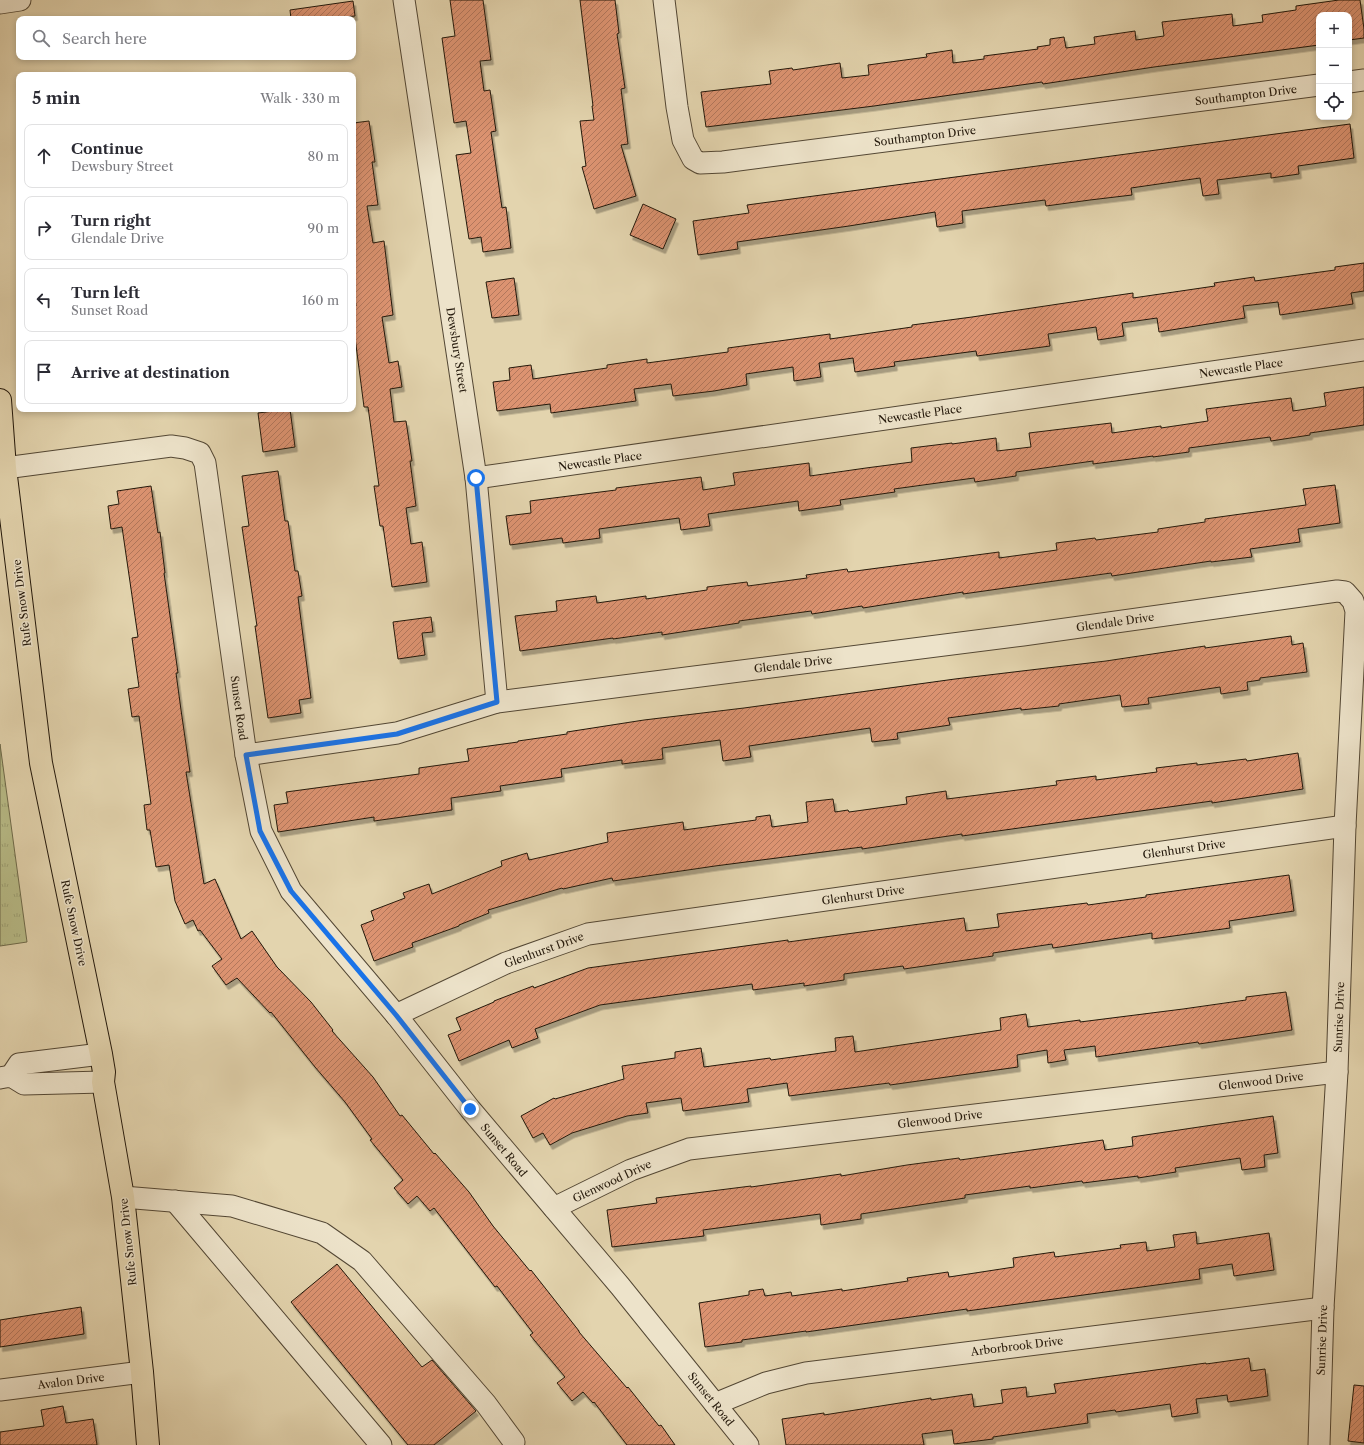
<!DOCTYPE html>
<meta charset="utf-8">
<style>
body{margin:0;font-family:"Libre Caslon Text",serif;background:#f7f7f7;color:#2b2b33}
.controls{position:absolute;right:12px;top:12px;display:grid;overflow:hidden;border-radius:8px;box-shadow:0 2px 6px #0003}
.controls button{width:36px;height:36px;display:grid;place-items:center;padding:0;border:0;border-bottom:1px solid #e1e1e2;background:#fff;color:#2b2b33;font:20px sans-serif}
.stop{position:absolute;width:12px;height:12px;margin:-9px;border:3px solid #1a73e8;border-radius:50%;background:#fff}
.stop.end{background:#1a73e8;border-color:#fff;box-shadow:0 1px 4px #0008}
.list{margin:0;padding:0;list-style:none}
h2{display:flex;justify-content:space-between;align-items:center;height:52px;margin:0;padding:0 16px;font-size:17px}
h2 small{font-size:13px;font-weight:400;color:#7c7c81}
.list li{display:grid;grid-template-columns:26px 1fr auto;gap:12px;align-items:center;box-sizing:border-box;height:64px;margin:0 8px 8px;padding:0 8px;border:1px solid #e1e1e2;border-radius:8px}
.list b{display:block;font-size:15px;white-space:nowrap}
.list p{margin:0;font-size:13px;white-space:nowrap;color:#7c7c81}
.list em{font-size:13px;font-style:normal;color:#7c7c81}
.icon{flex:none;width:22px;height:22px;fill:none;stroke:currentColor;stroke-width:2;stroke-linecap:round;stroke-linejoin:round}
.map{position:relative;flex:none;width:1364px;height:1445px;overflow:hidden}
.search{position:absolute;background:#fff;box-shadow:0 2px 6px #0003;left:16px;top:16px;width:340px;height:44px;display:flex;align-items:center;gap:10px;box-sizing:border-box;padding:0 14px;border-radius:8px;color:#7c7c81;font-size:15px}
.panel{position:absolute;background:#fff;box-shadow:0 2px 6px #0003;left:16px;top:72px;width:340px;height:340px;border-radius:8px}
.map>svg:first-child{display:block}
.grass{fill:url(#grass-tufts);stroke:#6e6a4a}
.building{fill:url(#building-hatch);stroke:#23180b;filter:url(#shadow)}
.lines{fill:none;stroke-linecap:round;stroke-linejoin:round}
.minor-casing{stroke:#534734;stroke-width:23}
.major-casing{stroke:#23180b;stroke-width:24}
.minor{stroke:#ede3ca;stroke-width:21}
.major{stroke:#e3d4ae;stroke-width:22}
.route{stroke:#1a73e8;stroke-width:5}
.labels{text-anchor:middle;stroke-width:3;stroke-linejoin:round;paint-order:stroke}
.street-label{font-size:11px;fill:#23180b;stroke:#ede3ca}
</style>
<div class="map">
<svg width="1364" height="1445" viewBox="0 0 1364 1445">
<defs>
<pattern id="grass-tufts" width="24" height="20" patternUnits="userSpaceOnUse"><rect width="24" height="20" fill="#b8bc88"/><path d="M3 7l-1-3M5 7V3M7 7l1-3M15 17l-1-3M17 17v-4M19 17l1-3" fill="none" stroke="#9ea174"/></pattern>
<pattern id="building-hatch" width="6" height="6" patternUnits="userSpaceOnUse"><rect width="6" height="6" fill="#dc9371"/><path d="M-1 1l2-2M0 6l6-6M5 7l2-2" fill="none" stroke="#b2775b"/></pattern>
<filter id="shadow"><feDropShadow dx="2.5" dy="4.5" stdDeviation="0" flood-color="#0004"/></filter>
</defs>
<rect width="100%" height="100%" fill="#e3d4ae"/>
<filter id="stains"><feTurbulence type="fractalNoise" baseFrequency=".005" numOctaves="4"/><feColorMatrix values="0 0 0 0 .2 0 0 0 0 .09 0 0 0 0 .02 0 0 0 .5 -.17"/></filter>
<radialGradient id="worn" r=".72"><stop offset=".6" stop-color="#630" stop-opacity="0"/><stop offset="1" stop-color="#630" stop-opacity=".3"/></radialGradient>
<!-- grass -->
<path class="grass" d="M 0,744 L 27,942 L 0,946 Z"/>
<!-- building -->
<g class="building">
<path d="M 450,0 L 483,0 L 491,60 L 480,61 L 484,91 L 490,90 L 496,131 L 491,132 L 502,208 L 506,207 L 511,248 L 483,252 L 481,237 L 469,239 L 456,155 L 471,153 L 466,121 L 454,123 L 442,38 L 455,36 Z"/>
<path d="M 580,0 L 615,0 L 619,33 L 617,34 L 625,88 L 621,89 L 628,144 L 621,145 L 636,196 L 594,209 L 582,167 L 586,166 L 580,121 L 594,120 L 592,106 L 593,106 Z"/>
<path d="M 1339,0 L 1360,0 L 1364,29 L 1364,38 L 1349,40 L 1349,15 L 1319,15 L 1319,45 L 1154,67 L 1043,84 L 1042,82 L 874,106 L 706,127 L 701,92 L 771,84 L 769,71 L 792,68 L 793,70 L 840,63 L 842,78 L 869,75 L 868,65 L 927,57 L 926,54 L 952,50 L 953,63 L 984,59 L 984,56 L 1038,49 L 1037,47 L 1050,45 L 1050,39 L 1064,37 L 1066,48 L 1095,44 L 1094,37 L 1135,31 L 1136,40 L 1164,36 L 1162,22 L 1232,14 L 1233,26 L 1263,22 L 1262,15 L 1296,10 L 1296,6 Z"/>
<path d="M 353,1 L 355,16 L 343,17 L 343,19 L 291,19 L 290,10 Z"/>
<path d="M 369,121 L 375,162 L 372,162 L 378,205 L 367,206 L 373,243 L 384,241 L 393,315 L 382,317 L 389,363 L 398,361 L 402,387 L 390,389 L 394,422 L 406,421 L 412,461 L 410,461 L 416,506 L 406,508 L 411,544 L 422,542 L 427,582 L 392,587 L 383,526 L 380,526 L 374,486 L 379,486 L 368,407 L 364,407 L 353,322 L 353,307 L 356,306 L 353,286 L 353,123 Z"/>
<path d="M 1350,124 L 1354,158 L 1298,166 L 1299,174 L 1271,178 L 1271,173 L 1217,180 L 1219,194 L 1203,196 L 1200,178 L 1131,188 L 1132,195 L 1090,200 L 1046,206 L 1045,200 L 962,211 L 963,223 L 937,227 L 935,212 L 849,226 L 737,242 L 738,249 L 698,255 L 693,221 L 749,213 L 747,205 Z"/>
<path d="M 643,204 L 676,219 L 663,249 L 630,235 Z"/>
<path d="M 1364,263 L 1364,291 L 1351,293 L 1353,304 L 1280,315 L 1278,302 L 1243,306 L 1245,318 L 1159,332 L 1157,318 L 1122,323 L 1124,336 L 1098,340 L 1096,327 L 1048,334 L 1050,346 L 977,356 L 976,351 L 894,362 L 895,366 L 855,372 L 853,358 L 819,363 L 821,377 L 794,381 L 793,367 L 746,374 L 747,385 L 714,391 L 673,396 L 671,384 L 634,389 L 636,401 L 551,413 L 550,404 L 497,411 L 493,382 L 510,380 L 509,368 L 531,365 L 533,379 L 607,368 L 607,365 L 647,359 L 647,363 L 728,352 L 728,348 L 830,334 L 830,339 L 912,327 L 912,325 L 972,317 L 1092,299 L 1133,293 L 1133,298 L 1215,286 L 1214,283 L 1254,277 L 1255,281 L 1335,270 L 1335,267 Z"/>
<path d="M 514,278 L 519,315 L 492,318 L 486,282 Z"/>
<path d="M 1364,387 L 1364,425 L 1310,433 L 1310,435 L 1271,441 L 1270,437 L 1189,448 L 1189,452 L 1153,457 L 1153,456 L 1093,464 L 1093,461 L 1016,472 L 1016,476 L 975,482 L 974,478 L 894,489 L 895,492 L 840,500 L 841,505 L 799,511 L 798,501 L 721,512 L 708,514 L 710,526 L 681,530 L 679,518 L 599,529 L 600,538 L 563,543 L 562,538 L 510,545 L 506,516 L 531,513 L 530,501 L 616,490 L 616,488 L 701,477 L 703,490 L 735,485 L 733,473 L 809,463 L 810,476 L 866,468 L 912,462 L 911,448 L 952,443 L 952,444 L 996,438 L 997,451 L 1031,447 L 1029,433 L 1111,423 L 1112,433 L 1161,426 L 1161,428 L 1208,421 L 1206,409 L 1291,398 L 1293,411 L 1326,406 L 1324,393 Z"/>
<path d="M 290,409 L 295,447 L 263,452 L 258,413 Z"/>
<path d="M 278,471 L 285,521 L 288,521 L 295,571 L 298,571 L 302,596 L 298,597 L 311,698 L 299,700 L 301,713 L 268,718 L 255,626 L 257,626 L 242,527 L 249,526 L 242,476 Z"/>
<path d="M 1335,485 L 1340,523 L 1298,529 L 1300,542 L 1250,549 L 1252,557 L 1211,562 L 1211,561 L 1112,576 L 1111,573 L 963,594 L 963,592 L 863,608 L 862,606 L 812,614 L 811,611 L 739,621 L 739,623 L 662,635 L 662,632 L 613,639 L 613,638 L 520,651 L 515,616 L 557,611 L 556,601 L 596,596 L 597,603 L 646,596 L 646,599 L 707,590 L 707,587 L 747,582 L 748,586 L 807,578 L 806,575 L 847,569 L 848,572 L 999,552 L 999,558 L 1057,550 L 1056,543 L 1095,538 L 1096,540 L 1158,532 L 1158,529 L 1205,522 L 1205,519 L 1306,505 L 1303,489 Z"/>
<path d="M 151,486 L 158,533 L 160,532 L 165,573 L 164,573 L 178,673 L 176,673 L 181,710 L 190,772 L 186,772 L 204,884 L 215,879 L 241,939 L 252,931 L 277,967 L 311,1002 L 333,1030 L 332,1031 L 373,1077 L 400,1116 L 402,1115 L 434,1154 L 435,1153 L 469,1192 L 493,1226 L 530,1271 L 531,1270 L 579,1331 L 579,1332 L 627,1388 L 628,1387 L 659,1426 L 661,1425 L 675,1445 L 627,1445 L 594,1402 L 593,1403 L 583,1392 L 572,1401 L 557,1383 L 565,1377 L 530,1335 L 533,1333 L 497,1286 L 495,1287 L 434,1208 L 430,1211 L 417,1196 L 408,1204 L 394,1188 L 403,1180 L 370,1140 L 372,1139 L 345,1102 L 315,1067 L 271,1012 L 270,1013 L 237,978 L 226,985 L 212,966 L 222,959 L 200,930 L 198,931 L 193,920 L 185,924 L 175,901 L 169,865 L 156,867 L 150,830 L 147,830 L 144,805 L 151,804 L 139,716 L 132,717 L 128,689 L 139,687 L 132,638 L 138,637 L 122,527 L 111,529 L 108,506 L 119,504 L 117,491 Z"/>
<path d="M 431,617 L 433,632 L 422,633 L 425,655 L 398,659 L 393,622 Z"/>
<path d="M 1291,636 L 1292,645 L 1303,643 L 1307,672 L 1260,678 L 1260,680 L 1247,682 L 1248,690 L 1221,694 L 1220,687 L 1148,698 L 1149,704 L 1122,707 L 1120,695 L 1059,704 L 1059,706 L 1021,710 L 1021,708 L 948,718 L 950,725 L 897,733 L 898,739 L 872,742 L 870,728 L 749,746 L 751,757 L 723,761 L 720,740 L 662,748 L 663,759 L 622,764 L 622,760 L 561,769 L 562,777 L 500,786 L 501,791 L 451,798 L 452,810 L 374,821 L 374,817 L 278,832 L 274,805 L 288,803 L 286,792 L 419,774 L 419,768 L 469,761 L 467,749 L 518,742 L 518,741 L 567,734 L 567,732 L 644,720 L 744,708 L 955,679 L 1106,661 L 1205,646 L 1205,648 Z"/>
<path d="M 1298,753 L 1303,789 L 1212,803 L 1212,801 L 962,836 L 962,834 L 862,849 L 862,847 L 715,866 L 613,881 L 612,878 L 563,889 L 562,888 L 488,910 L 489,913 L 459,925 L 459,926 L 412,943 L 413,947 L 374,961 L 361,925 L 374,920 L 371,911 L 405,898 L 403,893 L 429,884 L 432,894 L 502,866 L 501,861 L 527,853 L 529,860 L 608,842 L 607,833 L 683,822 L 684,830 L 756,820 L 756,817 L 770,815 L 772,827 L 808,822 L 806,802 L 833,799 L 835,812 L 848,810 L 849,812 L 907,804 L 906,797 L 946,791 L 947,799 L 1057,785 L 1056,781 L 1096,776 L 1096,780 L 1157,772 L 1156,768 L 1197,763 L 1197,765 L 1246,759 L 1247,761 Z"/>
<path d="M 1289,875 L 1294,911 L 1229,921 L 1230,928 L 1152,939 L 1152,933 L 1053,948 L 1052,944 L 993,953 L 993,956 L 904,969 L 903,966 L 844,974 L 844,980 L 804,986 L 804,983 L 753,990 L 752,984 L 600,1005 L 535,1029 L 538,1038 L 512,1048 L 509,1040 L 459,1061 L 448,1035 L 461,1030 L 456,1018 L 494,1002 L 494,1001 L 533,986 L 534,988 L 588,968 L 788,940 L 788,942 L 964,918 L 966,931 L 999,927 L 997,914 L 1087,903 L 1088,905 L 1146,897 L 1146,895 Z"/>
<path d="M 1286,992 L 1292,1030 L 1199,1044 L 1198,1042 L 1096,1057 L 1095,1046 L 1064,1050 L 1066,1060 L 1048,1063 L 1047,1050 L 1017,1055 L 1018,1067 L 890,1085 L 889,1083 L 789,1096 L 787,1083 L 747,1089 L 749,1102 L 683,1111 L 681,1098 L 646,1103 L 648,1113 L 627,1116 L 572,1133 L 550,1145 L 543,1133 L 533,1138 L 521,1116 L 554,1098 L 555,1099 L 624,1079 L 622,1066 L 675,1058 L 675,1052 L 701,1048 L 704,1067 L 770,1058 L 771,1060 L 836,1051 L 835,1038 L 853,1036 L 855,1052 L 1001,1030 L 1000,1018 L 1026,1014 L 1028,1027 L 1080,1020 L 1080,1022 L 1183,1009 L 1246,1000 L 1246,997 Z"/>
<path d="M 1273,1116 L 1278,1153 L 1264,1155 L 1265,1167 L 1242,1170 L 1240,1158 L 1175,1168 L 1176,1172 L 1138,1178 L 1138,1176 L 1083,1183 L 1082,1181 L 1030,1188 L 1030,1186 L 965,1195 L 965,1198 L 861,1214 L 861,1219 L 821,1225 L 820,1214 L 703,1230 L 704,1236 L 612,1247 L 607,1210 L 657,1203 L 656,1198 L 751,1186 L 751,1187 L 841,1174 L 841,1176 L 907,1165 L 959,1158 L 960,1160 L 1103,1140 L 1105,1150 L 1133,1146 L 1132,1137 Z"/>
<path d="M 1196,1232 L 1197,1244 L 1269,1233 L 1274,1270 L 1234,1276 L 1232,1264 L 1199,1269 L 1200,1279 L 967,1311 L 967,1309 L 806,1332 L 806,1331 L 742,1340 L 742,1342 L 705,1347 L 699,1303 L 749,1295 L 749,1291 L 763,1289 L 765,1296 L 791,1292 L 792,1296 L 842,1289 L 842,1291 L 908,1281 L 907,1278 L 948,1272 L 949,1277 L 1014,1267 L 1013,1258 L 1054,1252 L 1055,1257 L 1121,1248 L 1120,1245 L 1146,1242 L 1147,1251 L 1175,1247 L 1173,1235 Z"/>
<path d="M 337,1264 L 422,1367 L 432,1360 L 476,1411 L 434,1445 L 408,1445 L 291,1302 Z"/>
<path d="M 81,1307 L 84,1334 L 0,1347 L 0,1320 Z"/>
<path d="M 1249,1358 L 1251,1371 L 1265,1369 L 1268,1396 L 1228,1402 L 1227,1395 L 1196,1399 L 1198,1413 L 1172,1417 L 1170,1404 L 1116,1412 L 1115,1410 L 1087,1414 L 1088,1423 L 993,1437 L 993,1439 L 954,1444 L 952,1430 L 922,1434 L 924,1445 L 786,1445 L 782,1419 L 824,1413 L 824,1415 L 931,1398 L 931,1400 L 972,1394 L 974,1407 L 1003,1403 L 1001,1390 L 1026,1387 L 1027,1397 L 1056,1393 L 1054,1384 L 1206,1363 L 1206,1364 Z"/>
<path d="M 1354,1385 L 1364,1386 L 1364,1443 L 1348,1441 Z"/>
<path d="M 63,1406 L 66,1423 L 93,1419 L 97,1445 L 0,1445 L 0,1432 L 44,1426 L 41,1410 Z"/>
</g>
<g class="lines">
<defs>
<g id="minor">
<path d="M 404,0 L 476,478 L 497,702"/>
<path d="M 664,0 L 677,107 L 683,140 L 693,159 L 700,163 L 723,162 L 1319,85"/>
<path d="M 0,3 L 20,0"/>
<path d="M 1349,82 L 1364,80"/>
<path d="M 5,468 L 171,446 L 185,448 L 200,453 L 205,463 L 246,755 L 261,831 L 291,891 L 396,1015 L 470,1109 L 620,1286 L 748,1445"/>
<path d="M 476,478 L 1364,350"/>
<path d="M 246,755 L 397,733 L 497,702 L 1023,635 L 1337,591 L 1345,592 L 1353,601 L 1356,611 L 1345,826 L 1337,1072 L 1323,1308 L 1319,1445"/>
<path d="M 396,1015 L 506,963 L 588,934 L 1345,826"/>
<path d="M 11,1076 L 19,1064 L 101,1054"/>
<path d="M 0,1078 L 11,1076 L 24,1084 L 103,1082"/>
<path d="M 123,1197 L 232,1206 L 322,1233 L 362,1261 L 486,1404 L 514,1442"/>
<path d="M 175,1201 L 381,1445"/>
<path d="M 554,1208 L 631,1170 L 689,1149 L 1337,1072"/>
<path d="M 0,1390 L 142,1372"/>
<path d="M 715,1404 L 766,1383 L 806,1373 L 1323,1308"/>
</g>
<path id="major" d="M 0,400 L 5,468 L 41,763 L 101,1054 L 104,1072 L 103,1082 L 123,1197 L 142,1372 L 148,1445"/>
</defs>
<!-- minor casing -->
<use href="#minor" class="minor-casing"/>
<!-- major casing -->
<use href="#major" class="major-casing"/>
<!-- minor -->
<use href="#minor" class="minor"/>
<!-- major -->
<use href="#major" class="major"/>
</g>
<g class="lines">
<!-- route -->
<path class="route" d="M 470,1109 L 396,1015 L 291,891 L 260,831 L 246,755 L 397,734 L 497,702 L 476,478"/>
</g>
<g class="labels">
<!-- street labels -->
<g class="street-label">
<text transform="translate(1246 95) rotate(-7)" y="4">Southampton Drive</text>
<text transform="translate(925 136) rotate(-7)" y="4">Southampton Drive</text>
<text transform="translate(457 350) rotate(81)" y="4">Dewsbury Street</text>
<text transform="translate(1241 368) rotate(-8)" y="4">Newcastle Place</text>
<text transform="translate(920 414) rotate(-8)" y="4">Newcastle Place</text>
<text transform="translate(600 461) rotate(-8)" y="4">Newcastle Place</text>
<text transform="translate(22 603) rotate(-97)" y="4">Rufe Snow Drive</text>
<text transform="translate(1115 622) rotate(-8)" y="4">Glendale Drive</text>
<text transform="translate(793 664) rotate(-7)" y="4">Glendale Drive</text>
<text transform="translate(239 708) rotate(82)" y="4">Sunset Road</text>
<text transform="translate(1184 849) rotate(-8)" y="4">Glenhurst Drive</text>
<text transform="translate(863 895) rotate(-8)" y="4">Glenhurst Drive</text>
<text transform="translate(74 923) rotate(78)" y="4">Rufe Snow Drive</text>
<text transform="translate(544 950) rotate(-20)" y="4">Glenhurst Drive</text>
<text transform="translate(1339 1017) rotate(-88)" y="4">Sunrise Drive</text>
<text transform="translate(1261 1081) rotate(-7)" y="4">Glenwood Drive</text>
<text transform="translate(940 1119) rotate(-7)" y="4">Glenwood Drive</text>
<text transform="translate(504 1150) rotate(50)" y="4">Sunset Road</text>
<text transform="translate(612 1181) rotate(-25)" y="4">Glenwood Drive</text>
<text transform="translate(128 1242) rotate(-96)" y="4">Rufe Snow Drive</text>
<text transform="translate(1322 1340) rotate(-88)" y="4">Sunrise Drive</text>
<text transform="translate(1017 1346) rotate(-7)" y="4">Arborbrook Drive</text>
<text transform="translate(71 1381) rotate(-7)" y="4">Avalon Drive</text>
<text transform="translate(711 1399) rotate(51)" y="4">Sunset Road</text>
</g>
</g>
<rect width="100%" height="100%" filter="url(#stains)"/>
<rect width="100%" height="100%" fill="url(#worn)"/>
</svg>
<div class="controls">
<button>+</button>
<button>−</button>
<button><svg class="icon" aria-label="locate" viewBox="0 0 24 24"><circle cx="12" cy="12" r="6"/><path d="M12 2v4M12 18v4M2 12h4M18 12h4"/></svg></button>
</div>
<div class="stop" style="left:476px;top:478px"></div>
<div class="stop end" style="left:470px;top:1109px"></div>
<div class="search"><svg class="icon" aria-label="search" viewBox="0 0 24 24"><circle cx="10" cy="10" r="6"/><path d="M15 15l6 6"/></svg>Search here</div>
<section class="panel">
<h2>5 min<small>Walk · 330 m</small></h2>
<ul class="list">
<li><svg class="icon" aria-label="ahead" viewBox="0 0 24 24"><path d="M12 20V5M6 11l6-6 6 6"/></svg><div><b>Continue</b><p>Dewsbury Street</p></div><em>80 m</em></li>
<li><svg class="icon" aria-label="right" viewBox="0 0 24 24"><path d="M7 20v-9h11M14 6l5 5-5 5"/></svg><div><b>Turn right</b><p>Glendale Drive</p></div><em>90 m</em></li>
<li><svg class="icon" aria-label="left" viewBox="0 0 24 24"><path d="M17 20v-9H6M10 6l-5 5 5 5"/></svg><div><b>Turn left</b><p>Sunset Road</p></div><em>160 m</em></li>
<li><svg class="icon" aria-label="arrive" viewBox="0 0 24 24"><path d="M6 21V4h12l-3 4 3 4H6"/></svg><div><b>Arrive at destination</b></div></li>
</ul>
</section>
</div>
